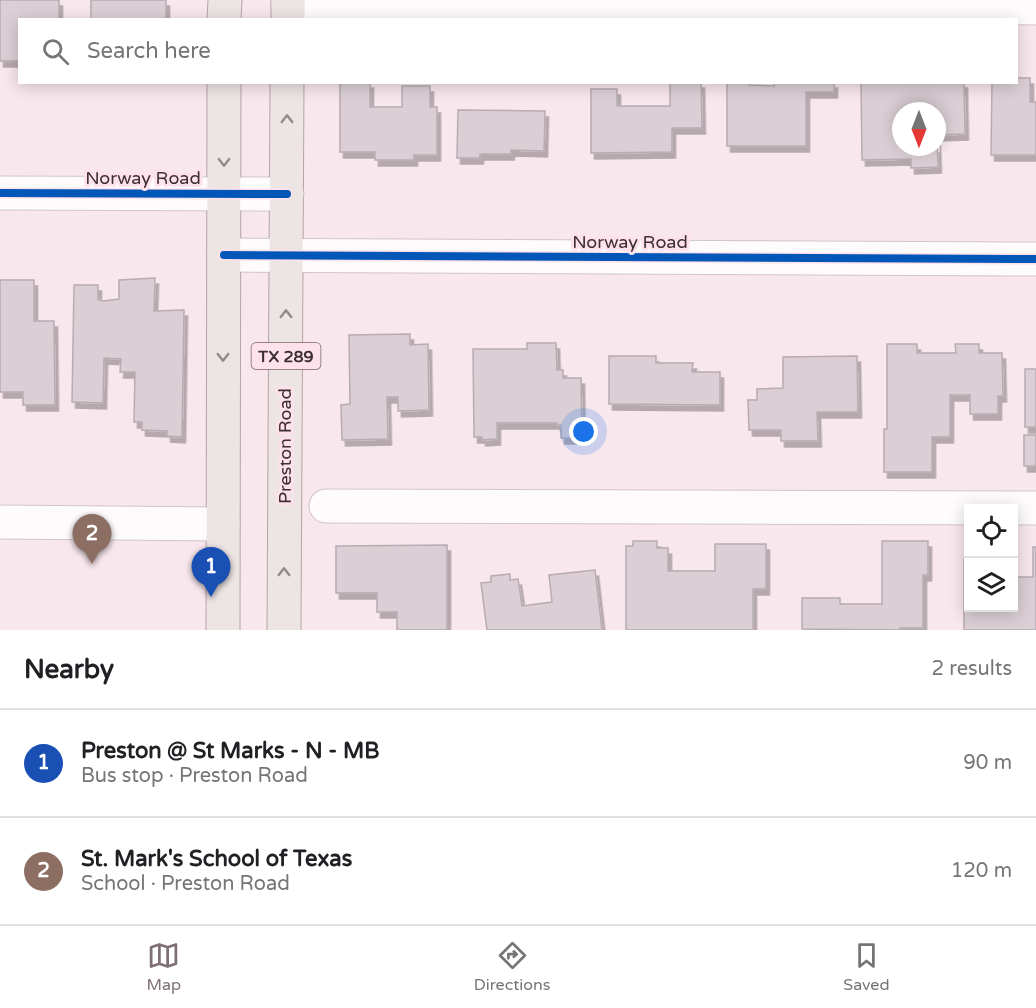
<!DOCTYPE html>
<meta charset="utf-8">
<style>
body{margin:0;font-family:"Varela Round",sans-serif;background:#f2f2f2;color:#202124}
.controls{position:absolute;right:18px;bottom:18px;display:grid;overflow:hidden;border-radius:0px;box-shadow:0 3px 15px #0003}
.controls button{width:54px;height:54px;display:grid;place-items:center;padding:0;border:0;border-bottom:2px solid #e0e0e0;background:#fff;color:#202124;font:30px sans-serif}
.compass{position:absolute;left:892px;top:102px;width:54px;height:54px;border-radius:50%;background:#fff;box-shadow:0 3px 15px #0003;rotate:180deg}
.you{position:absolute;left:584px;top:432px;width:21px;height:21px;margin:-15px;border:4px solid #fff;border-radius:50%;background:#1a73e8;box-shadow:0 0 0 9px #1a73e833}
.badge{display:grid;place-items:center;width:39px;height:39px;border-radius:50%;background:#7e7075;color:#fff;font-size:20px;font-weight:700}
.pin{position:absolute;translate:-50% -50px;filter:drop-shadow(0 2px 3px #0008)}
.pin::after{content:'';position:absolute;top:32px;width:21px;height:18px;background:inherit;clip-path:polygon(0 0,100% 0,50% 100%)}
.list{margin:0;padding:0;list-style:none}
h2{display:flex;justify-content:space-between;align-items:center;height:78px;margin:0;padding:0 24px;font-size:26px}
h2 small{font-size:20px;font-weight:400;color:#757577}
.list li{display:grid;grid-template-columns:39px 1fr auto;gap:18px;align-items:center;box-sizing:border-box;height:108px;padding:0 24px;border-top:2px solid #e0e0e0}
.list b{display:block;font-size:22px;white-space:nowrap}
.list p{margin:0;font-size:20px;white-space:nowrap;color:#757577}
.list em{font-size:20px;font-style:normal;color:#757577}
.icon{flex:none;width:33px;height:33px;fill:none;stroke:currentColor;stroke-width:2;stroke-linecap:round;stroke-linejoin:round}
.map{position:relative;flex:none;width:1036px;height:630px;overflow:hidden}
.search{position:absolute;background:#fff;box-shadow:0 3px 15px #0003;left:18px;right:18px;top:18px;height:66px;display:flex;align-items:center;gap:15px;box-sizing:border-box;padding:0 21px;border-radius:0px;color:#757577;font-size:22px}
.sheet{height:294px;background:#fff}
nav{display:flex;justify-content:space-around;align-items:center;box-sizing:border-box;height:84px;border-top:2px solid #e0e0e0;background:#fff;font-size:16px;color:#757577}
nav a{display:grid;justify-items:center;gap:3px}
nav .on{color:#7e7075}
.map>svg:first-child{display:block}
.building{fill:#dbcfd5;stroke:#b7acb2;stroke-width:1.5;filter:url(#shadow)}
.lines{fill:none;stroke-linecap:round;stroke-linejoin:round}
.minor-casing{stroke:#d2c5ca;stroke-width:35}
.major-casing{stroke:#b8a3a7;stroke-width:35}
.minor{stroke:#fefbfc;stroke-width:33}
.major{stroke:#ede4e4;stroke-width:33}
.cycleway-casing{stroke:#fee1eb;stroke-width:11}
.cycleway{stroke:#0057b8;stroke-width:8}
.oneway{stroke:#948a8c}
.labels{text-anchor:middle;stroke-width:6;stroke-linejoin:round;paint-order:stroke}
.shield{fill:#fee1eb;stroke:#76656b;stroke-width:1.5}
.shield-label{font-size:16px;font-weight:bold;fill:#3c3034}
.street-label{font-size:18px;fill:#3c3034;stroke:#fee1eb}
</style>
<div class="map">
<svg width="1036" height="630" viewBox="0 0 1036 630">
<defs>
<filter id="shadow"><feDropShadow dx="3.5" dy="6" stdDeviation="0" flood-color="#0004"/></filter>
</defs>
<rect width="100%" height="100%" fill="#f8e7ed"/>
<!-- building -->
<g class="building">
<path d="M 0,0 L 59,0 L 59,20 L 20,20 L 20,61 L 0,61 Z"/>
<rect x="91" y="0" width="75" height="20"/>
<path d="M 1016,78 L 1030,78 L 1030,102 L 1036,102 L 1036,155 L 991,155 L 992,82 L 1016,82 Z"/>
<path d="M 340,82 L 370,82 L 370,107 L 402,107 L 402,86 L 430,86 L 430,107 L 437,107 L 437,155 L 414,155 L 414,160 L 375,160 L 375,152 L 340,152 Z"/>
<path d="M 670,82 L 701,82 L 702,128 L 672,128 L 672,152 L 591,153 L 591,89 L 617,89 L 617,106 L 670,106 Z"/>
<path d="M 727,82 L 749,82 L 749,85 L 774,86 L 774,82 L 834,82 L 834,92 L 806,92 L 806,146 L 727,146 Z"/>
<path d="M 861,82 L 964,82 L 965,134 L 937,135 L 937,111 L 901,111 L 901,147 L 937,147 L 937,139 L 938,167 L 911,168 L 911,159 L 862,160 Z"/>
<path d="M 458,110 L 545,111 L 544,151 L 511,150 L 511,154 L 480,154 L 480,158 L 457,158 Z"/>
<path d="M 155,278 L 154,311 L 184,310 L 182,437 L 167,436 L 167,431 L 142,430 L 142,422 L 134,422 L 135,372 L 120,372 L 121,359 L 104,358 L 103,403 L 72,402 L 74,285 L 98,285 L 98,300 L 103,301 L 119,299 L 119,280 Z"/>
<path d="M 0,280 L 34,280 L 34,321 L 54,321 L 55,405 L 23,405 L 23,392 L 0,392 Z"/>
<path d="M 410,334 L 410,345 L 428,344 L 429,410 L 398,411 L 398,397 L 387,397 L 388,439 L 342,440 L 341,405 L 350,404 L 349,335 Z"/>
<path d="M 527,343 L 556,343 L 557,370 L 563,370 L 563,378 L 581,378 L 582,438 L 561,438 L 561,425 L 557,425 L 557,423 L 497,423 L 497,439 L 482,440 L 482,437 L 474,437 L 473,349 L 527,349 Z"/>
<path d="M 887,344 L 917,344 L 917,353 L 956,353 L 955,344 L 979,344 L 979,353 L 1002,353 L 1003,396 L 998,396 L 998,414 L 970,414 L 970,395 L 950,395 L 950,437 L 932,437 L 932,472 L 884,472 L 884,429 L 887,429 Z"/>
<path d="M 609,356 L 656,356 L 656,363 L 693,363 L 692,372 L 720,372 L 720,405 L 609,404 Z"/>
<path d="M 857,356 L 858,412 L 817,412 L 818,441 L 781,441 L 781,430 L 749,430 L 748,400 L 757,400 L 757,389 L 783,388 L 783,357 Z"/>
<rect x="1025" y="369" width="11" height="58"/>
<rect x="1024" y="435" width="12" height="31"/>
<path d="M 633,541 L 657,541 L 657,548 L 668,548 L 668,571 L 715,571 L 715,544 L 766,544 L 766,589 L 753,589 L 753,630 L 626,630 L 626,546 L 633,546 Z"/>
<path d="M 882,541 L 928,541 L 928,575 L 923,575 L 923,628 L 900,628 L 900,630 L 802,629 L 802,598 L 840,598 L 840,604 L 882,604 Z"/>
<path d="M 447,545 L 447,630 L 397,630 L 397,612 L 377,612 L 377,593 L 336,593 L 336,546 Z"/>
<path d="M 1033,547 L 1036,547 L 1036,630 L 964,630 L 964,559 L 968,559 L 968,608 L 1014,608 L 1014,577 L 1033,577 Z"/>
<path d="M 595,570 L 602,630 L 487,630 L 481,583 L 491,582 L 491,576 L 510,574 L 510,580 L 518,579 L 522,606 L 552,602 L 549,575 Z"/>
</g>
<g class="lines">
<defs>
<g id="minor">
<path d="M 288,3 L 1036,8"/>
<path d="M 0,193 L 287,194"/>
<path d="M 224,255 L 1036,259"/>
<path d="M 326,506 L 1036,508"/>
<path d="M 0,522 L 223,524"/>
</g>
<g id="major">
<path d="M 224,20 L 225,0"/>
<path d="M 288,20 L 288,0"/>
<path d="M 223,630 L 224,82"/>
<path d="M 284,630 L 287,82"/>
</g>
</defs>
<!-- minor casing -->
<use href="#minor" class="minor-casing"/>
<!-- major casing -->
<use href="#major" class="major-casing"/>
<!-- minor -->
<use href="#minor" class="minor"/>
<!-- major -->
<use href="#major" class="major"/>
<defs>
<g id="cycleway">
<path d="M 0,193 L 287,194"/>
<path d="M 224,255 L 1036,259"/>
</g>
</defs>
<!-- cycleway casing -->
<use href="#cycleway" class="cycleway-casing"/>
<!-- cycleway -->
<use href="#cycleway" class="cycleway"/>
</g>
<!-- one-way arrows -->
<defs><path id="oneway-chevron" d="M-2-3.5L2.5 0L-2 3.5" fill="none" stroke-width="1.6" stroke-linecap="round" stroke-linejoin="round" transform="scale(1.5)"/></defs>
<g class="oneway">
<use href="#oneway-chevron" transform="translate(287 119) rotate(-90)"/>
<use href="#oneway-chevron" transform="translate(224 162) rotate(90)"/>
<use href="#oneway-chevron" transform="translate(286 314) rotate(-90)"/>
<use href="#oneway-chevron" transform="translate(223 357) rotate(90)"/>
<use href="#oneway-chevron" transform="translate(284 572) rotate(-90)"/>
</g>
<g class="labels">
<!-- shield labels -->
<rect class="shield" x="251.5" y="343" width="69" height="26" rx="4.5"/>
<g class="shield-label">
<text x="286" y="362">TX 289</text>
</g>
<!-- street labels -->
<g class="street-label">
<text x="143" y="184">Norway Road</text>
<text x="630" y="248">Norway Road</text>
<text transform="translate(285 446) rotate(-90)" y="6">Preston Road</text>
</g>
</g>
</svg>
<div class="controls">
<button><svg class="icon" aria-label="locate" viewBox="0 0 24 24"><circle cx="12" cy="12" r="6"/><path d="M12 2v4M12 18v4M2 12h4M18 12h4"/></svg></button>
<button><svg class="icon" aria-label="layers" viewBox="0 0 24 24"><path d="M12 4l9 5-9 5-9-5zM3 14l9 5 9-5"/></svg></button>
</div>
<svg class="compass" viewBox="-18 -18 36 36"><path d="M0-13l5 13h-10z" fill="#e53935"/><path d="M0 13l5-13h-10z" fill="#757577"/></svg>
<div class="you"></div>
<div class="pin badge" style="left:211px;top:597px;background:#1a4fb4">1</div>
<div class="pin badge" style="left:92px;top:564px;background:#8d6e63">2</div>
<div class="search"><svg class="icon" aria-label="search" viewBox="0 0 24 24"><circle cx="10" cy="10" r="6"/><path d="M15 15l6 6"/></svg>Search here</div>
</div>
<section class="sheet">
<h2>Nearby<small>2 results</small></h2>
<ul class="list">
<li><span class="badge" style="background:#1a4fb4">1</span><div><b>Preston @ St Marks - N - MB</b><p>Bus stop · Preston Road</p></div><em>90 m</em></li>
<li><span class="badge" style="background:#8d6e63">2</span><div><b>St. Mark's School of Texas</b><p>School · Preston Road</p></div><em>120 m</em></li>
</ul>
</section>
<nav>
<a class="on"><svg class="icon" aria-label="map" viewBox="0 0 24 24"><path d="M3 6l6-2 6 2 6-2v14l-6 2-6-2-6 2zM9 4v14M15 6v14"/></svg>Map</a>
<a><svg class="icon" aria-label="directions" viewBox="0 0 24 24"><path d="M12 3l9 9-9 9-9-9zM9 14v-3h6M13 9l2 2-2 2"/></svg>Directions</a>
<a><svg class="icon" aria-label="saved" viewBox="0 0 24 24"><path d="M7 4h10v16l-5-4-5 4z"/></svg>Saved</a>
</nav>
